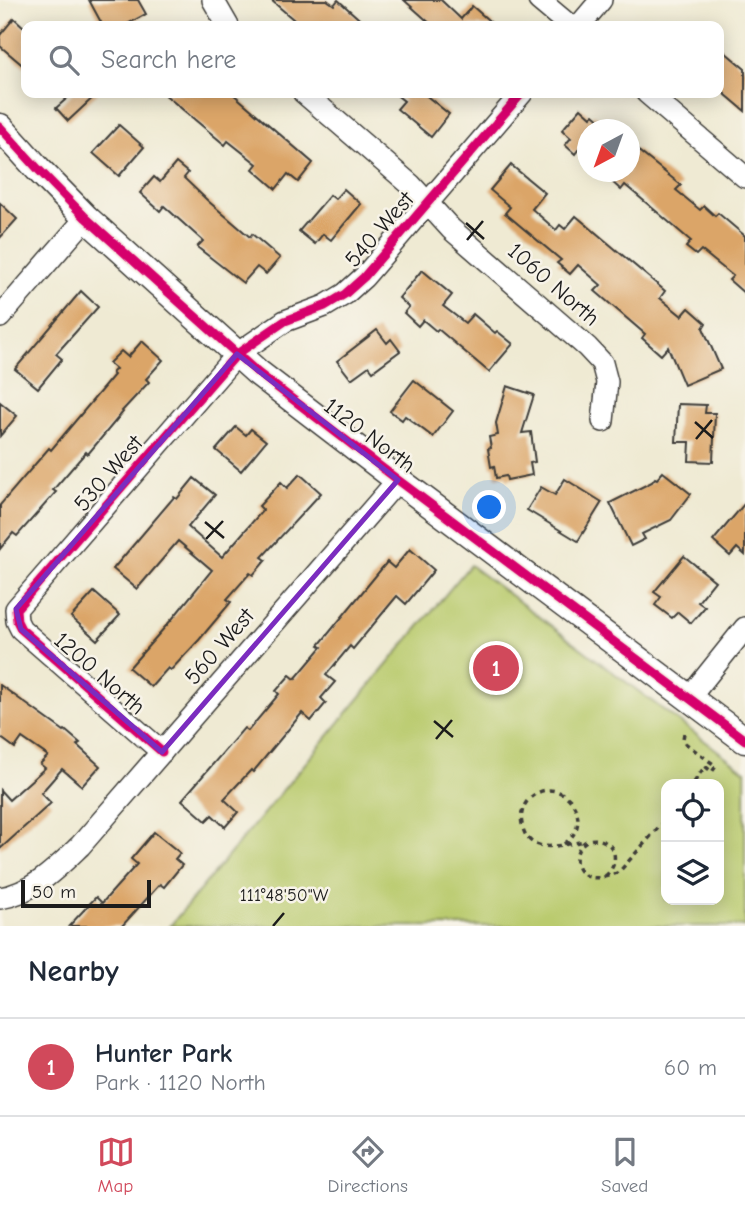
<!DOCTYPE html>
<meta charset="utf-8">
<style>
body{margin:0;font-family:"Comic Neue",sans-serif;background:#f6f6f7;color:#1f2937}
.controls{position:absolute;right:21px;bottom:21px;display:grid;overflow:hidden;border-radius:14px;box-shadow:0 4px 18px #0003}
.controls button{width:63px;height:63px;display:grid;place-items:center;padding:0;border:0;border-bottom:2px solid #e0e1e3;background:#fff;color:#1f2937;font:35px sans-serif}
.compass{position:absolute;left:577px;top:119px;width:63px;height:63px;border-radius:50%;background:#fff;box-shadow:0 4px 18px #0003;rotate:221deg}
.scale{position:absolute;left:21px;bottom:18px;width:130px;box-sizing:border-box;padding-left:7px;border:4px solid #1c1c1c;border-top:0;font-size:19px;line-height:24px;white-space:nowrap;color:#1c1c1c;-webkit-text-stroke:5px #f7f3e8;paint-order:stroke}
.you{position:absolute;left:490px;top:508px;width:24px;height:24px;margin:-18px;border:5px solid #fff;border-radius:50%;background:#1a73e8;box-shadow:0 0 0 10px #1a73e833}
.badge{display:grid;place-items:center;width:46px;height:46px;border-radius:50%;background:#d1495b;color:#fff;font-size:23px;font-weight:700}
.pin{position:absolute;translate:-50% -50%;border:4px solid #fff;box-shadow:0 2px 7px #0006}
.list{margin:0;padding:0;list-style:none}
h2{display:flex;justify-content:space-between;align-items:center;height:91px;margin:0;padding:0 28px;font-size:30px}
h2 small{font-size:23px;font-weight:400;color:#747a83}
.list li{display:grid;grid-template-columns:46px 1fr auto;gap:21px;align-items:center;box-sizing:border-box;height:98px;padding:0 28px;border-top:2px solid #e0e1e3}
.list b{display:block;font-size:26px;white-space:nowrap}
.list p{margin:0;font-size:23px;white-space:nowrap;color:#747a83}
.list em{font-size:23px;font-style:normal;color:#747a83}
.icon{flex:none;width:38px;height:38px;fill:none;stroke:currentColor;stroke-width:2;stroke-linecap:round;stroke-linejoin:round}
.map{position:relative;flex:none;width:745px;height:926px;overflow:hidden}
.search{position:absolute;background:#fff;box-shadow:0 4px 18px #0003;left:21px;right:21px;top:21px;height:77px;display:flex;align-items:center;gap:18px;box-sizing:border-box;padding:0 24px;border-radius:14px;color:#747a83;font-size:26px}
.sheet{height:189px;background:#fff}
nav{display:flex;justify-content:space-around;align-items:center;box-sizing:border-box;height:98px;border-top:2px solid #e0e1e3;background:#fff;font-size:19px;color:#747a83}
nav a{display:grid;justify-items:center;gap:4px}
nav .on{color:#d1495b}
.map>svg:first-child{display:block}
.green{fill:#bacb6e;stroke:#6b7445;stroke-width:2;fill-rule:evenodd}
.building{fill:#dba567}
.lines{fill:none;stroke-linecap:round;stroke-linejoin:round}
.minor-casing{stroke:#3c3b37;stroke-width:24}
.tertiary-casing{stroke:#3c3b37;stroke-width:29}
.path{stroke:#3c3b37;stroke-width:3.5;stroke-dasharray:5 5;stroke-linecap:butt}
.minor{stroke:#fff;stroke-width:21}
.tertiary{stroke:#fff;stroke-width:26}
.cycleway-casing{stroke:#f7f3e8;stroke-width:13}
.cycleway{stroke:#d6006c;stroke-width:9}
.marked{fill:none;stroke:#7b2cbf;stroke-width:5;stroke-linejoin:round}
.ticks{fill:none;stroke:#1c1c1c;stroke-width:2.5}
.labels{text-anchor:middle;stroke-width:5;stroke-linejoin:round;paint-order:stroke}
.street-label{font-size:23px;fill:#1c1c1c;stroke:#f7f3e8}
.ticks-label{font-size:18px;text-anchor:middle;fill:#1c1c1c;stroke:#f7f3e8;stroke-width:5;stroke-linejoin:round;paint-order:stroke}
</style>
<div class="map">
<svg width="745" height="926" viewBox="0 0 745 926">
<rect width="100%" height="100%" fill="#f7f3e8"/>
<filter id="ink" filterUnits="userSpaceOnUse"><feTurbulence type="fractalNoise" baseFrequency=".0143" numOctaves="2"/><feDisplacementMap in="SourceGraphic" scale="14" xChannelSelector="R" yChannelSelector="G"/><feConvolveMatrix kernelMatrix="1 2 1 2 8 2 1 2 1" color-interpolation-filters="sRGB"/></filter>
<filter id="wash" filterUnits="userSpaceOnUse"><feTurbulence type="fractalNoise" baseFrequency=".00686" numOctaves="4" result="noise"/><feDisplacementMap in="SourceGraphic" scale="28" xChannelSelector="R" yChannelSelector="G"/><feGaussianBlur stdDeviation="1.57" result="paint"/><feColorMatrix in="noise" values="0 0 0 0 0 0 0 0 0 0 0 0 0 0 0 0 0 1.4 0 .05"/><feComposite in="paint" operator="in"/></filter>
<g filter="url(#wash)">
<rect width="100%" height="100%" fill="#efead3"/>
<!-- green -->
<path class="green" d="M 470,565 L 745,771 L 745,926 L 170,926 ZM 719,784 L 719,900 L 666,900 L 666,784 Z"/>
<g id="blocks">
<!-- building -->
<g class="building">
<path d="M 89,0 L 138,0 L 146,14 L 124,26 L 103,26 Z"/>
<path d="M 271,0 L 327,0 L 334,5 L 338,0 L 367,26 L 301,26 Z"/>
<path d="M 404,0 L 441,0 L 461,19 L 472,6 L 495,26 L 433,26 Z"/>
<path d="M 14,18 L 26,29 L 26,68 L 0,46 L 0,35 Z"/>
<path d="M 719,47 L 745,69 L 745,111 L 719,89 Z"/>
<path d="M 73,93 L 98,93 L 68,121 L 56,108 Z"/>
<path d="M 163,93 L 232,93 L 313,163 L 298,182 L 288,174 L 276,189 L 253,169 L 257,164 L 228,141 L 225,145 Z"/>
<path d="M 394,93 L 423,93 L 449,114 L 431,137 L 397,109 L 404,101 Z"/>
<path d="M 581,108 L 591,117 L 594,114 L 603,122 L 600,125 L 606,130 L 587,130 L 587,151 L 581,146 L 575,154 L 565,145 L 571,138 L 562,130 Z"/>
<path d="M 119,125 L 144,147 L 119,176 L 93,153 Z"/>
<path d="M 636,149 L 681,185 L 676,190 L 700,210 L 704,206 L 715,216 L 718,213 L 745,236 L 745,294 L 729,280 L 733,276 L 701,250 L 696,255 L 686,247 L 691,241 L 663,217 L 625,185 L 621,190 L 610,180 L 614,176 L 609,172 L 629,172 L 629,158 Z"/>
<path d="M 176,163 L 188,173 L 184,178 L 208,201 L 250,237 L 252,234 L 280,258 L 266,274 L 257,267 L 243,283 L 197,247 L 203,241 L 164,206 L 160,211 L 140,193 L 154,177 L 160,182 Z"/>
<path d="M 511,165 L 545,193 L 532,209 L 556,230 L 560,225 L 565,229 L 576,216 L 665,291 L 660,298 L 682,316 L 689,308 L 706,323 L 703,328 L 721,369 L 684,385 L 668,347 L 661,355 L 642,338 L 645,334 L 595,291 L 601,285 L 578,265 L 570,274 L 557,263 L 561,260 L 505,213 L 510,207 L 490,190 Z"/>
<path d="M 344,189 L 361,204 L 331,240 L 323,234 L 315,244 L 299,231 L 330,195 L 335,199 Z"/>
<path d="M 0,203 L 17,219 L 0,238 Z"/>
<path d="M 422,270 L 452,295 L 443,306 L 465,323 L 473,314 L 495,333 L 497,331 L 513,344 L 489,372 L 438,329 L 436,331 L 423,320 L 418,326 L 404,313 L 409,307 L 399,298 Z"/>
<path d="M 81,291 L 98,307 L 56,354 L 62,359 L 38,388 L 15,369 Z"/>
<path d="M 377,330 L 387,343 L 391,339 L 400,351 L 373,371 L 369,366 L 351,379 L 337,361 Z"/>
<path d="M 142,341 L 163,360 L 146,379 L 149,382 L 122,411 L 123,412 L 88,454 L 86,452 L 53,490 L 56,492 L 17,536 L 13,533 L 0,549 L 0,505 L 49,448 L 51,450 L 114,375 L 112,373 L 116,369 L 109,363 L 121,351 L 128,357 Z"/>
<path d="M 414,380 L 453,411 L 433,437 L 405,416 L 402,420 L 390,411 Z"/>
<path d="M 507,386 L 534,395 L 522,433 L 531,432 L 535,462 L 530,463 L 532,475 L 507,480 L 506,476 L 496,478 L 494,466 L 491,467 L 488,449 L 491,448 L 489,437 L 498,435 L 496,423 Z"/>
<path d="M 0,402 L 17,416 L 0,436 Z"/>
<path d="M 678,404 L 706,405 L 705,413 L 715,413 L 713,462 L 689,461 L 690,442 L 676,442 Z"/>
<path d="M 236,427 L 246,435 L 251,429 L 266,441 L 241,471 L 216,450 Z"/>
<path d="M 663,472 L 691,494 L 671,520 L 642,534 L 645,539 L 631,546 L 610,503 L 652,482 L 655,478 L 657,479 Z"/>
<path d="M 300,474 L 321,493 L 262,557 L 266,560 L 253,575 L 250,573 L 227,599 L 231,602 L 199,640 L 171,670 L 168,668 L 151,687 L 129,668 L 173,618 L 212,570 L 178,541 L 137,589 L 113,569 L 174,497 L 177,499 L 194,478 L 215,495 L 188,527 L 222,557 L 263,510 L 259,506 L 281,482 L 287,488 Z"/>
<path d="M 565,479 L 602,502 L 578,541 L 527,510 L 541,487 L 555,495 Z"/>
<path d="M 745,503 L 745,555 L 737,548 L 730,556 L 713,541 Z"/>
<path d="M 410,549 L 434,570 L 406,604 L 397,596 L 353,649 L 350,646 L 326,675 L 335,682 L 321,698 L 326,703 L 311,721 L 302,713 L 253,772 L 251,770 L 224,799 L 238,812 L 225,827 L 212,815 L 206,821 L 182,800 L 244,728 L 248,731 L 279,694 L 276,691 L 290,675 L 295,679 L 322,647 L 319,645 L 387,562 L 394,568 Z"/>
<path d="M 684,556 L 715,581 L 698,602 L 705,607 L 691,623 L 678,612 L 672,618 L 655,605 L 661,597 L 654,592 Z"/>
<path d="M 94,592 L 120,615 L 97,640 L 71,617 Z"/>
<path d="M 0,685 L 64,731 L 65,730 L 80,743 L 77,745 L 100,766 L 82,786 L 62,769 L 41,793 L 51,803 L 0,849 L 0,790 L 9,800 L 45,768 L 40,764 L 48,756 L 22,738 L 15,748 L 0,737 Z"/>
<path d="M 154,832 L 180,853 L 175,859 L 182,865 L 164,887 L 160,884 L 122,926 L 69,926 L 96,897 L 102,903 L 137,864 L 131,859 Z"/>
</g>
</g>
</g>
<g filter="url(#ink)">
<use href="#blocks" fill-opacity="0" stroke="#3c3b37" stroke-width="2"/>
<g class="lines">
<defs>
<g id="minor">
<path d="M 213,0 L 228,26"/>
<path d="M 539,0 L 570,26"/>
<path d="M 579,26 L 601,0"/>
<path d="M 304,93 L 411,185 L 451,229 L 587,347 L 602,363 L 607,382 L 603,421"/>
<path d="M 647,93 L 745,177"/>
<path d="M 0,317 L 86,218"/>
<path d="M 689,698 L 745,628"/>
<path d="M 162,752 L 21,629 L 17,621 L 16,609 L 237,354 L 285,321 L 325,306 L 345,294 L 364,277 L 522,93"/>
<path d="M 0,898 C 33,893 57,868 80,846 L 398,480"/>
</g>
<path id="tertiary" d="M 0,127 L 38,169 L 86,218 L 257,372 L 398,480 L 745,740"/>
</defs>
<!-- minor casing -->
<use href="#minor" class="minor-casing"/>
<!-- tertiary casing -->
<use href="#tertiary" class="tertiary-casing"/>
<!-- path -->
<g class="path">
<path d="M 684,733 L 683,739 L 685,743 L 716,766 L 712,772 L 705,766 L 693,784"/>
<path d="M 564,844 C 600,818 558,770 529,799 C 523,805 520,815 522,824 C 528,858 563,844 585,841"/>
<path d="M 605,876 C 617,867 619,848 603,841 C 569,827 560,898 619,872 L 666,819"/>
</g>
<!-- minor -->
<use href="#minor" class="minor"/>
<!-- tertiary -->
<use href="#tertiary" class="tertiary"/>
<defs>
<g id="cycleway">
<path d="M 0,127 L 38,169 L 86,218 L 257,372 L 398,480 L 745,740"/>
<path d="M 162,752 L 21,629 L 17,621 L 16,609 L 237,354 L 285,321 L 325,306 L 345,294 L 364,277 L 522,93"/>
</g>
</defs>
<!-- cycleway casing -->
<use href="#cycleway" class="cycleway-casing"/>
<!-- cycleway -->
<use href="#cycleway" class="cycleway"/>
</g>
</g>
<!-- marked area -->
<path class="marked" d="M 237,354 L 398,480 L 162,752 L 21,629 L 16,609 Z"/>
<!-- ticks -->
<path class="ticks" d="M 466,223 L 484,239M 467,240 L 483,221M 695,422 L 713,438M 696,439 L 712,420M 205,522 L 224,538M 206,539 L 223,521M 434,721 L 453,737M 436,739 L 452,720M 273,926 L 284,913"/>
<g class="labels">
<!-- street labels -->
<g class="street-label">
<text transform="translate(379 229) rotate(-49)" y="8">540 West</text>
<text transform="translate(554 284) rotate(41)" y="8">1060 North</text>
<text transform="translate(370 435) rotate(37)" y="8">1120 North</text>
<text transform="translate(108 473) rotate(-49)" y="8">530 West</text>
<text transform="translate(219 646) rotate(-49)" y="8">560 West</text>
<text transform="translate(100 673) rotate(41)" y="8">1200 North</text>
</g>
</g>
<g class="ticks-label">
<text x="284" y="901">111°48'50"W</text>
</g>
</svg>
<div class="controls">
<button><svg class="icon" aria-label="locate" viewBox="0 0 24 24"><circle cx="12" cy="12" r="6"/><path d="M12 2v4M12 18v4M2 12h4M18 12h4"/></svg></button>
<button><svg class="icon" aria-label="layers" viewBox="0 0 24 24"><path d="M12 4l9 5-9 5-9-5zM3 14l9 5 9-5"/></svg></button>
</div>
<svg class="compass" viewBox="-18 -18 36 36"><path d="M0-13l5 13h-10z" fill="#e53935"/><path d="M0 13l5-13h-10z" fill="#747a83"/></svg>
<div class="scale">50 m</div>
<div class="you"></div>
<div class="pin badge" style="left:496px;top:668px">1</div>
<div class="search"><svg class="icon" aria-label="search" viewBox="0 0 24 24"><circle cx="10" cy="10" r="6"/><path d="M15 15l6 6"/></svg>Search here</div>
</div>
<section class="sheet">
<h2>Nearby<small></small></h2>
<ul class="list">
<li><span class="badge">1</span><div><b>Hunter Park</b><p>Park · 1120 North</p></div><em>60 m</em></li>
</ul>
</section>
<nav>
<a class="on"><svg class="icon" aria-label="map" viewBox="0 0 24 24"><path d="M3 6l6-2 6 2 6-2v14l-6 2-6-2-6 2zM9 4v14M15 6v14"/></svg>Map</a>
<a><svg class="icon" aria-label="directions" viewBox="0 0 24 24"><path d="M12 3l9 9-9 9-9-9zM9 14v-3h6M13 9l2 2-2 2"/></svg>Directions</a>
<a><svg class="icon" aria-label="saved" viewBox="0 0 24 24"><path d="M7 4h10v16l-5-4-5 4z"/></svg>Saved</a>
</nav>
